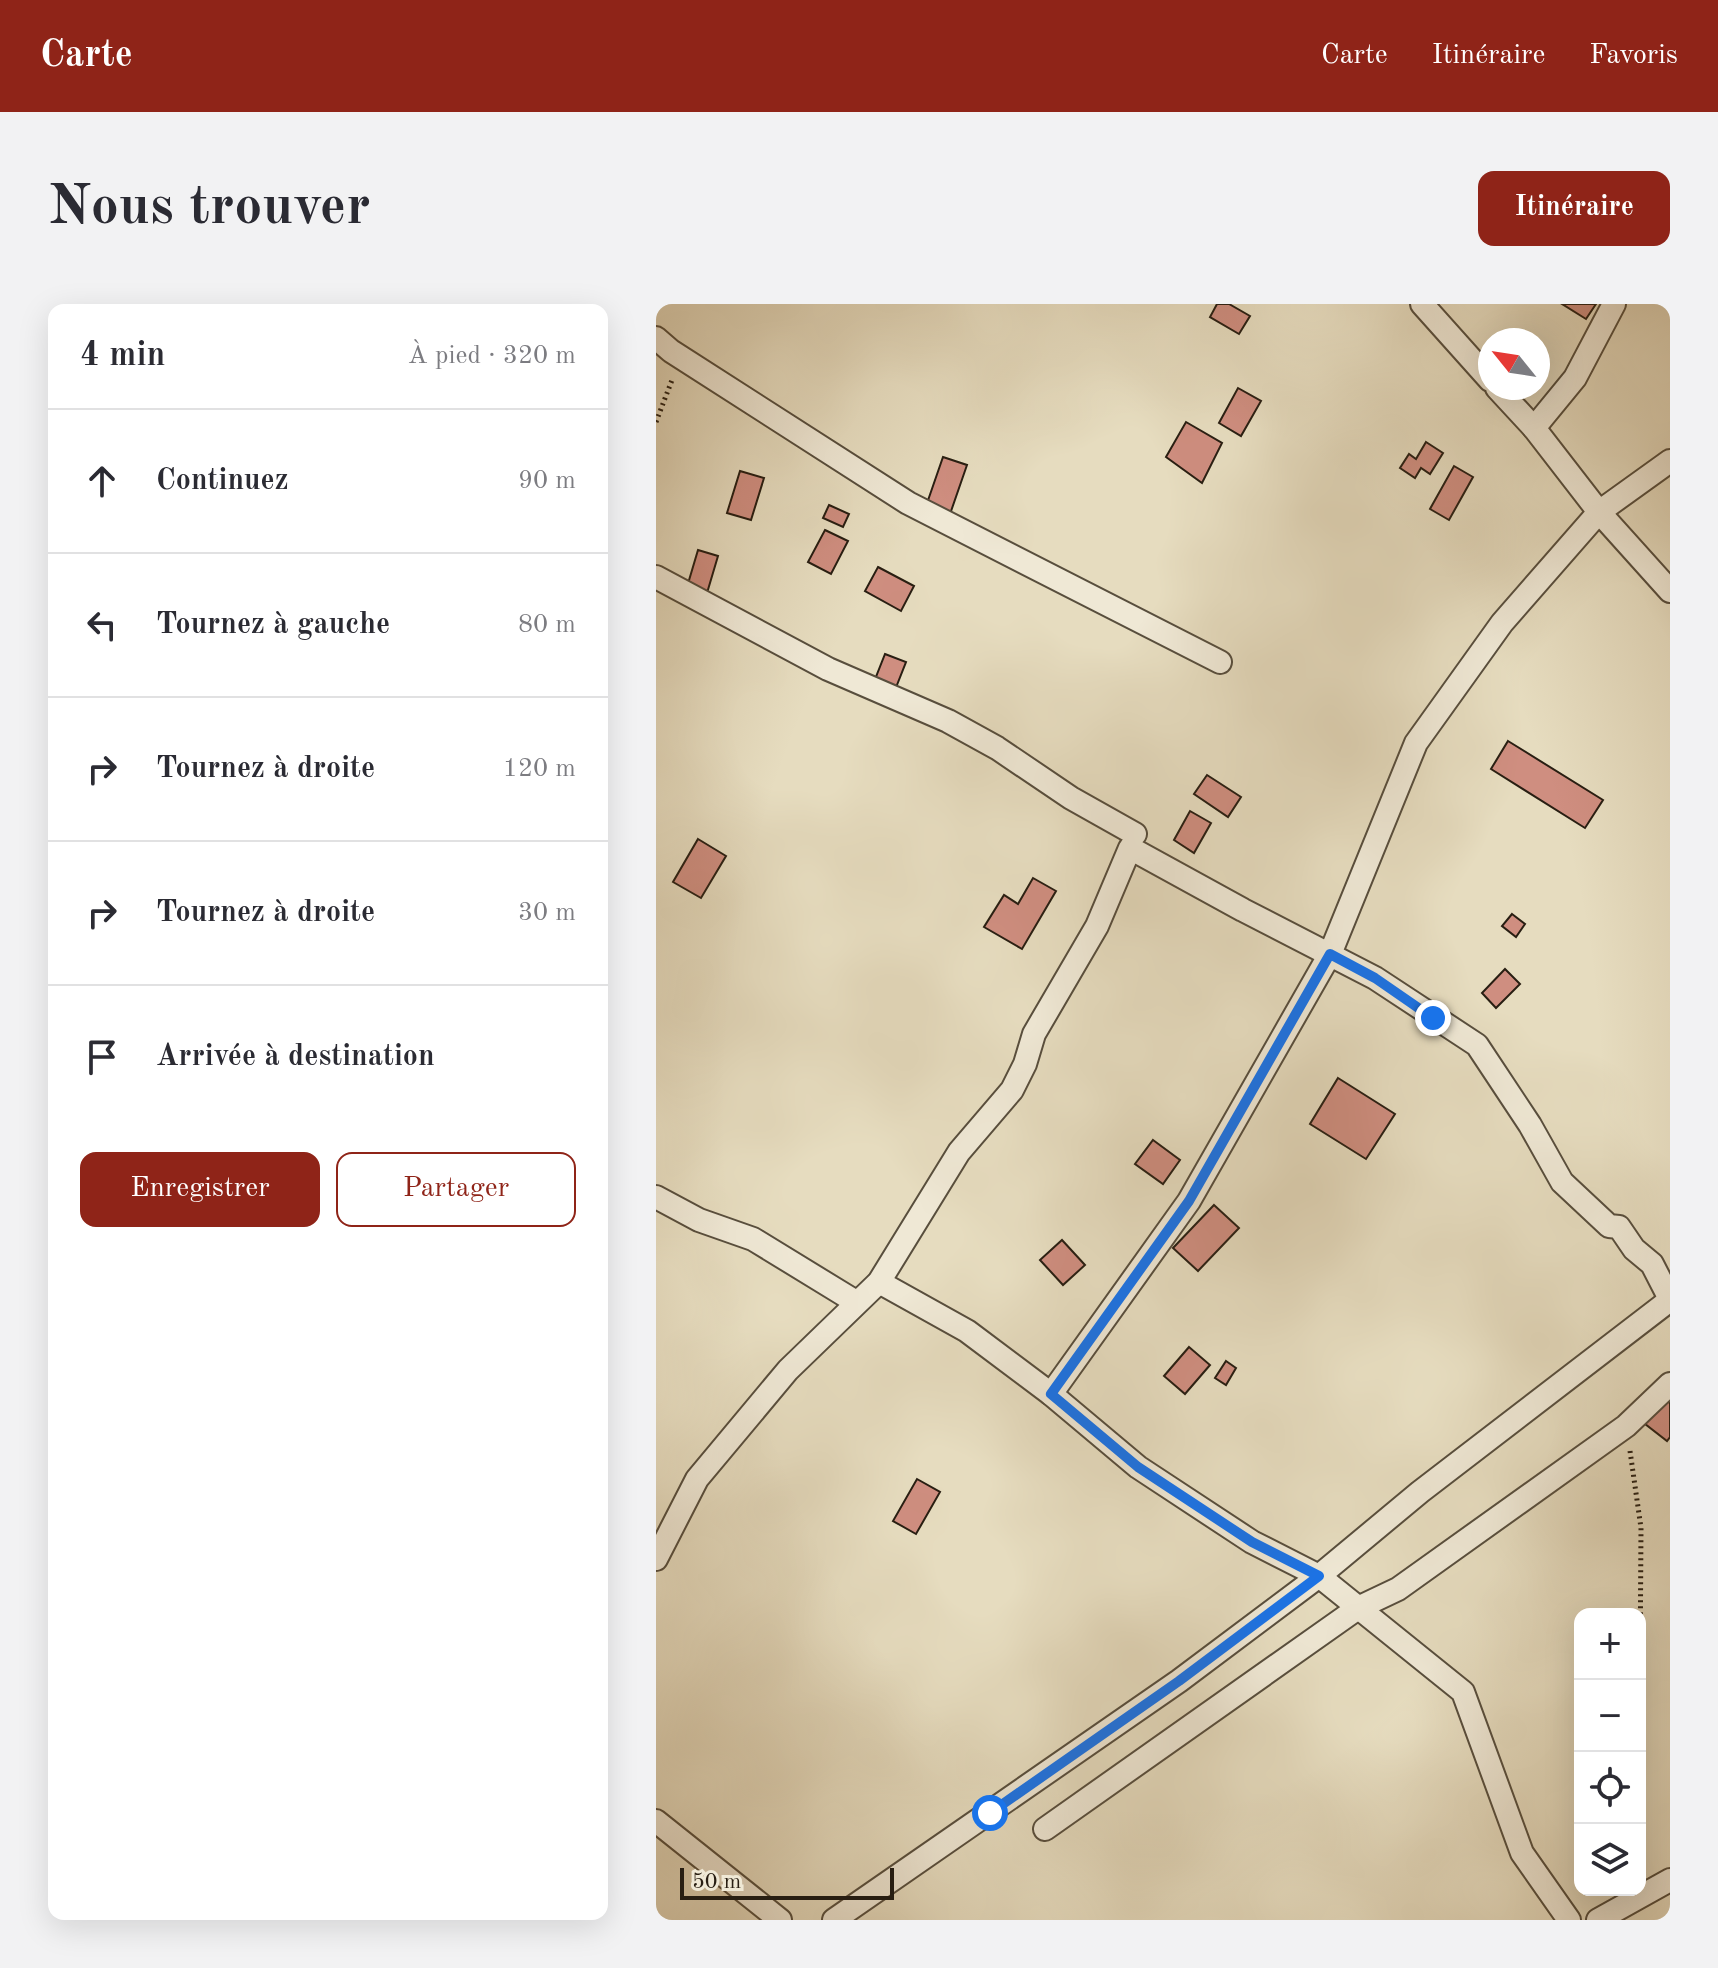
<!DOCTYPE html>
<html lang="fr">
<meta charset="utf-8">
<style>
body{margin:0;font-family:"Old Standard TT",serif;background:#f2f2f3;color:#2b2b33}
.controls{position:absolute;right:24px;bottom:24px;display:grid;overflow:hidden;border-radius:16px;box-shadow:0 8px 32px #0002}
.controls button{width:72px;height:72px;display:grid;place-items:center;padding:0;border:0;border-bottom:2px solid #e1e1e2;background:#fff;color:#2b2b33;font:40px sans-serif}
.compass{position:absolute;left:822px;top:24px;width:72px;height:72px;border-radius:50%;background:#fff;box-shadow:0 8px 32px #0002;rotate:300deg}
.scale{position:absolute;left:24px;bottom:20px;width:214px;box-sizing:border-box;padding-left:8px;border:4px solid #281e12;border-top:0;font-size:22px;line-height:28px;white-space:nowrap;color:#281e12;-webkit-text-stroke:6px #efe8d5;paint-order:stroke}
.stop{position:absolute;width:24px;height:24px;margin:-18px;border:6px solid #1a73e8;border-radius:50%;background:#fff}
.stop.end{background:#1a73e8;border-color:#fff;box-shadow:0 2px 8px #0008}
.list{margin:0;padding:0;list-style:none}
h2{display:flex;justify-content:space-between;align-items:center;height:104px;margin:0;padding:0 32px;font-size:34px}
h2 small{font-size:26px;font-weight:400;color:#7c7c81}
.list li{display:grid;grid-template-columns:52px 1fr auto;gap:24px;align-items:center;box-sizing:border-box;height:144px;padding:0 32px;border-top:2px solid #e1e1e2}
.list b{display:block;font-size:30px;white-space:nowrap}
.list em{font-size:26px;font-style:normal;color:#7c7c81}
.actions{display:flex;gap:16px;padding:24px 32px}
.actions a{flex:1;padding:18px 0;border:2px solid #8f2418;border-radius:16px;text-align:center;font-size:28px;color:#8f2418}
.actions .main{background:#8f2418;color:#fff}
.icon{flex:none;width:44px;height:44px;fill:none;stroke:currentColor;stroke-width:2;stroke-linecap:round;stroke-linejoin:round}
.map{position:relative;flex:none;width:1014px;height:1616px;overflow:hidden;border-radius:16px}
header{display:flex;align-items:center;gap:48px;box-sizing:border-box;height:112px;padding:0 40px;background:#8f2418;color:#fff}
header strong{font-size:38px}
nav{display:flex;gap:44px;margin-inline-start:auto;font-size:28px}
.intro{display:flex;align-items:center;justify-content:space-between;box-sizing:border-box;height:192px;padding:0 48px}
h1{margin:0;font-size:56px}
.button{padding:20px 36px;border-radius:16px;background:#8f2418;color:#fff;font-size:28px;font-weight:700}
main{display:flex;gap:48px;padding:0 48px}
aside{flex:1;background:#fff;border-radius:16px;box-shadow:0 8px 32px #0002}
.map>svg:first-child{display:block}
.building{fill:#cf8e80;stroke:#281e12;stroke-width:2}
.lines{fill:none;stroke-linecap:round;stroke-linejoin:round}
.minor-casing{stroke:#584e3d;stroke-width:26}
.path{stroke:#281e12;stroke-width:5;stroke-dasharray:2 4;stroke-linecap:butt}
.minor{stroke:#efe8d5;stroke-width:22}
.route{stroke:#1a73e8;stroke-width:10}
</style>
<header>
<strong>Carte</strong>
<nav><a>Carte</a><a>Itinéraire</a><a>Favoris</a></nav>
</header>
<div class="intro"><h1>Nous trouver</h1><a class="button">Itinéraire</a></div>
<main>
<aside>
<h2>4 min<small>À pied · 320 m</small></h2>
<ul class="list">
<li><svg class="icon" aria-label="ahead" viewBox="0 0 24 24"><path d="M12 20V5M6 11l6-6 6 6"/></svg><div><b>Continuez</b></div><em>90 m</em></li>
<li><svg class="icon" aria-label="left" viewBox="0 0 24 24"><path d="M17 20v-9H6M10 6l-5 5 5 5"/></svg><div><b>Tournez à gauche</b></div><em>80 m</em></li>
<li><svg class="icon" aria-label="right" viewBox="0 0 24 24"><path d="M7 20v-9h11M14 6l5 5-5 5"/></svg><div><b>Tournez à droite</b></div><em>120 m</em></li>
<li><svg class="icon" aria-label="right" viewBox="0 0 24 24"><path d="M7 20v-9h11M14 6l5 5-5 5"/></svg><div><b>Tournez à droite</b></div><em>30 m</em></li>
<li><svg class="icon" aria-label="arrive" viewBox="0 0 24 24"><path d="M6 21V4h12l-3 4 3 4H6"/></svg><div><b>Arrivée à destination</b></div></li>
</ul>
<div class="actions"><a class="main">Enregistrer</a><a>Partager</a></div>
</aside>
<div class="map">
<svg width="1014" height="1616" viewBox="0 0 1014 1616">
<rect width="100%" height="100%" fill="#e6dcbf"/>
<filter id="stains"><feTurbulence type="fractalNoise" baseFrequency=".0025" numOctaves="4"/><feColorMatrix values="0 0 0 0 .2 0 0 0 0 .09 0 0 0 0 .02 0 0 0 .5 -.17"/></filter>
<radialGradient id="worn" r=".72"><stop offset=".6" stop-color="#630" stop-opacity="0"/><stop offset="1" stop-color="#630" stop-opacity=".3"/></radialGradient>
<!-- building -->
<g class="building">
<path d="M 561,0 L 573,0 L 594,12 L 583,30 L 554,13 Z"/>
<path d="M 906,0 L 940,0 L 930,15 Z"/>
<path d="M 582,84 L 605,97 L 585,132 L 563,119 Z"/>
<path d="M 530,118 L 566,139 L 546,179 L 510,153 Z"/>
<path d="M 770,138 L 787,149 L 774,170 L 765,164 L 759,174 L 744,164 L 753,150 L 760,155 Z"/>
<path d="M 287,153 L 311,161 L 293,213 L 269,205 Z"/>
<path d="M 798,162 L 817,173 L 793,216 L 774,205 Z"/>
<path d="M 84,167 L 108,174 L 95,216 L 71,209 Z"/>
<path d="M 173,201 L 193,210 L 187,223 L 167,214 Z"/>
<path d="M 169,226 L 192,237 L 175,270 L 152,258 Z"/>
<path d="M 42,246 L 62,252 L 51,289 L 31,283 Z"/>
<path d="M 222,263 L 258,282 L 245,307 L 209,287 Z"/>
<path d="M 229,350 L 250,358 L 237,391 L 216,383 Z"/>
<path d="M 852,437 L 947,496 L 929,524 L 835,465 Z"/>
<path d="M 551,471 L 585,493 L 572,513 L 538,490 Z"/>
<path d="M 534,507 L 555,519 L 538,549 L 518,536 Z"/>
<path d="M 42,535 L 70,552 L 45,594 L 17,578 Z"/>
<path d="M 377,574 L 400,587 L 366,645 L 328,623 L 348,591 L 362,600 Z"/>
<path d="M 856,610 L 869,620 L 860,633 L 846,622 Z"/>
<path d="M 849,665 L 864,680 L 840,704 L 826,689 Z"/>
<path d="M 682,774 L 739,810 L 710,855 L 654,820 Z"/>
<path d="M 497,836 L 524,856 L 507,880 L 479,860 Z"/>
<path d="M 558,901 L 583,924 L 542,967 L 517,944 Z"/>
<path d="M 406,936 L 429,961 L 407,981 L 384,956 Z"/>
<path d="M 533,1043 L 554,1061 L 529,1090 L 508,1072 Z"/>
<path d="M 570,1057 L 580,1064 L 570,1081 L 559,1074 Z"/>
<path d="M 1003,1091 L 1014,1099 L 1014,1133 L 1011,1137 L 984,1116 Z"/>
<path d="M 261,1175 L 284,1188 L 260,1230 L 237,1217 Z"/>
</g>
<g class="lines">
<defs>
<g id="minor">
<path d="M 766,0 L 834,76"/>
<path d="M 0,34 L 15,47 L 252,199 L 564,358"/>
<path d="M 841,84 L 878,124 L 943,208 L 1014,287"/>
<path d="M 878,124 L 919,74 L 958,0"/>
<path d="M 0,273 L 172,365 L 292,417 L 341,444 L 415,494 L 479,530"/>
<path d="M 0,893 L 43,916 L 97,935 L 200,998"/>
<path d="M 223,978 L 311,1027 L 395,1090 L 482,1163 L 596,1238 L 663,1272 L 807,1388 L 866,1549 L 913,1616"/>
<path d="M 395,1090 L 533,897 L 674,650 L 760,439 L 846,319 L 943,208 L 1014,157"/>
<path d="M 0,1255 L 41,1175 L 132,1066 L 223,978 L 303,848 L 356,786 L 369,760 L 378,730 L 441,622 L 474,544 L 587,606 L 719,674 L 821,741 L 874,821 L 906,878 L 953,922 L 963,923 L 978,945 L 996,960 L 1014,995"/>
<path d="M 0,1517 L 124,1616"/>
<path d="M 389,1525 L 702,1304 L 742,1285 L 970,1122 L 1014,1080"/>
<path d="M 178,1616 L 523,1377 L 663,1272 L 764,1188 L 1014,996"/>
<path d="M 942,1616 L 1014,1576"/>
</g>
</defs>
<!-- minor casing -->
<use href="#minor" class="minor-casing"/>
<!-- path -->
<g class="path">
<path d="M 0,118 L 16,76"/>
<path d="M 974,1147 L 985,1224 L 984,1373"/>
</g>
<!-- minor -->
<use href="#minor" class="minor"/>
</g>
<g class="lines">
<!-- route -->
<path class="route" d="M 334,1509 L 523,1377 L 663,1272 L 596,1238 L 482,1163 L 395,1090 L 533,897 L 674,650 L 719,674 L 777,714"/>
</g>
<rect width="100%" height="100%" filter="url(#stains)"/>
<rect width="100%" height="100%" fill="url(#worn)"/>
</svg>
<div class="controls">
<button>+</button>
<button>−</button>
<button><svg class="icon" aria-label="locate" viewBox="0 0 24 24"><circle cx="12" cy="12" r="6"/><path d="M12 2v4M12 18v4M2 12h4M18 12h4"/></svg></button>
<button><svg class="icon" aria-label="layers" viewBox="0 0 24 24"><path d="M12 4l9 5-9 5-9-5zM3 14l9 5 9-5"/></svg></button>
</div>
<svg class="compass" viewBox="-18 -18 36 36"><path d="M0-13l5 13h-10z" fill="#e53935"/><path d="M0 13l5-13h-10z" fill="#7c7c81"/></svg>
<div class="scale">50 m</div>
<div class="stop" style="left:334px;top:1509px"></div>
<div class="stop end" style="left:777px;top:714px"></div>
</div>
</main>
